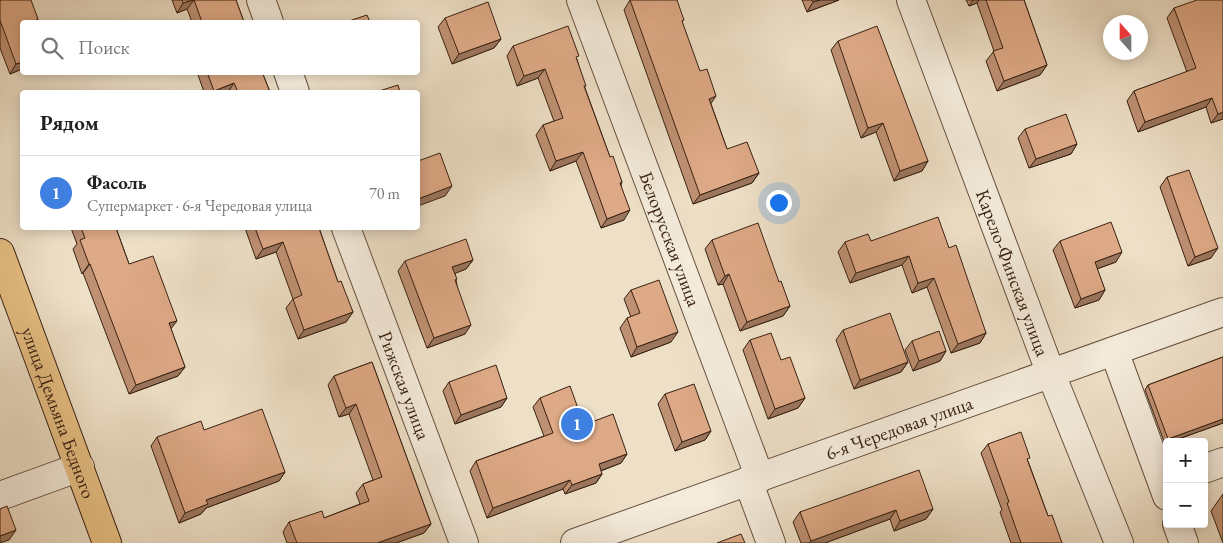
<!DOCTYPE html>
<html lang="ru">
<meta charset="utf-8">
<style>
body{margin:0;font-family:"EB Garamond",serif;background:#f6f6f6;color:#222}
.controls{position:absolute;right:15px;bottom:15px;display:grid;overflow:hidden;border-radius:5px;box-shadow:0 2px 12px #0003}
.controls button{width:45px;height:45px;display:grid;place-items:center;padding:0;border:0;border-bottom:1px solid #e0e0e0;background:#fff;color:#222;font:25px sans-serif}
.compass{position:absolute;left:1103px;top:15px;width:45px;height:45px;border-radius:50%;background:#fff;box-shadow:0 2px 12px #0003;rotate:339deg}
.you{position:absolute;left:778px;top:202px;width:18px;height:18px;margin:-12px;border:4px solid #fff;border-radius:50%;background:#1a73e8;box-shadow:0 0 0 8px #1a73e833}
.badge{display:grid;place-items:center;width:32px;height:32px;border-radius:50%;background:#8f2418;color:#fff;font-size:16px;font-weight:700}
.pin{position:absolute;translate:-50% -50%;border:2px solid #fff;box-shadow:0 1px 5px #0006}
.list{margin:0;padding:0;list-style:none}
h2{display:flex;justify-content:space-between;align-items:center;height:65px;margin:0;padding:0 20px;font-size:21px}
h2 small{font-size:16px;font-weight:400;color:#767676}
.list li{display:grid;grid-template-columns:32px 1fr auto;gap:15px;align-items:center;box-sizing:border-box;height:75px;padding:0 20px;border-top:1px solid #e0e0e0}
.list b{display:block;font-size:19px;white-space:nowrap}
.list p{margin:0;font-size:16px;white-space:nowrap;color:#767676}
.list em{font-size:16px;font-style:normal;color:#767676}
.icon{flex:none;width:28px;height:28px;fill:none;stroke:currentColor;stroke-width:2;stroke-linecap:round;stroke-linejoin:round}
.map{position:relative;flex:none;width:1223px;height:543px;overflow:hidden}
.search{position:absolute;background:#fff;box-shadow:0 2px 12px #0003;left:20px;top:20px;width:400px;height:55px;display:flex;align-items:center;gap:12px;box-sizing:border-box;padding:0 18px;border-radius:5px;color:#767676;font-size:19px}
.panel{position:absolute;background:#fff;box-shadow:0 2px 12px #0003;left:20px;top:90px;width:400px;height:140px;border-radius:5px}
.map>svg:first-child{display:block}
.lines{fill:none;stroke-linecap:round;stroke-linejoin:round}
.minor-casing{stroke:#66513f;stroke-width:30}
.major-casing{stroke:#392112;stroke-width:30}
.minor{stroke:#f4ebdb;stroke-width:28}
.major{stroke:#e7c084;stroke-width:28}
.wall{fill:#bf9173;stroke:#392112}
.shaded-wall{fill:#9b765e;stroke:#392112}
.building{fill:#dea986;stroke:#392112}
.labels{text-anchor:middle;stroke-width:4;stroke-linejoin:round;paint-order:stroke}
.street-label{font-size:19px;fill:#392112;stroke:#f4ebdb}
</style>
<div class="map">
<svg width="1223" height="543" viewBox="0 0 1223 543">
<rect width="100%" height="100%" fill="#eee0c7"/>
<filter id="stains"><feTurbulence type="fractalNoise" baseFrequency=".004" numOctaves="4"/><feColorMatrix values="0 0 0 0 .2 0 0 0 0 .09 0 0 0 0 .02 0 0 0 .5 -.17"/></filter>
<radialGradient id="worn" r=".72"><stop offset=".6" stop-color="#630" stop-opacity="0"/><stop offset="1" stop-color="#630" stop-opacity=".3"/></radialGradient>
<g class="lines">
<defs>
<g id="minor">
<path d="M 261,0 L 269,22"/>
<path id="s1" d="M 581,0 L 760,478"/>
<path id="s2" d="M 911,0 L 1051,374 L 1119,543"/>
<path d="M 288,72 L 295,92"/>
<path id="s3" d="M 346,228 L 464,543"/>
<path d="M 1114,351 L 1167,496"/>
<path d="M 1204,469 L 1223,462"/>
<path d="M 748,481 L 771,543"/>
<path d="M 0,496 L 80,467"/>
<path d="M 1177,524 L 1184,543"/>
<path id="s4" d="M 575,543 L 1223,312"/>
</g>
<g id="major">
<path id="s5" d="M 0,253 L 107,543"/>
</g>
</defs>
<!-- minor casing -->
<use href="#minor" class="minor-casing"/>
<!-- major casing -->
<use href="#major" class="major-casing"/>
<!-- minor -->
<use href="#minor" class="minor"/>
<!-- major -->
<use href="#major" class="major"/>
</g>
<!-- wall -->
<g class="wall">
<path d="M 0,0 L 38,19 L 37,22 L 22,22 L 22,69 L 10,74 L 0,48 Z"/>
<path d="M 172,0 L 236,0 L 244,22 L 192,22 L 187,9 L 177,13 Z"/>
<path d="M 630,0 L 684,20 L 682,22 L 727,149 L 759,173 L 752,183 L 693,204 L 624,10 Z"/>
<path d="M 802,0 L 839,0 L 807,12 Z"/>
<path d="M 966,0 L 1024,0 L 1047,65 L 1040,75 L 997,91 L 986,61 L 994,51 L 977,3 L 969,6 Z"/>
<path d="M 1174,8 L 1223,119 L 1211,123 L 1206,107 L 1138,132 L 1127,101 L 1134,91 L 1187,72 L 1167,18 Z"/>
<path d="M 445,18 L 501,39 L 494,48 L 452,64 L 438,27 Z"/>
<path d="M 838,41 L 928,161 L 922,171 L 894,181 L 876,132 L 861,138 L 831,50 Z"/>
<path d="M 513,46 L 577,59 L 585,88 L 610,157 L 622,182 L 621,185 L 624,220 L 601,228 L 576,161 L 550,171 L 536,135 L 543,125 L 554,121 L 538,78 L 517,86 L 507,56 Z"/>
<path d="M 197,72 L 262,72 L 270,92 L 204,92 Z"/>
<path d="M 1025,129 L 1077,144 L 1071,154 L 1029,168 L 1018,138 Z"/>
<path d="M 1167,177 L 1211,258 L 1188,266 L 1160,187 Z"/>
<path d="M 71,228 L 116,228 L 129,264 L 171,329 L 185,367 L 178,376 L 129,394 L 83,273 L 82,274 L 73,249 L 77,244 Z"/>
<path d="M 245,228 L 319,228 L 338,282 L 353,312 L 346,322 L 298,339 L 286,308 L 293,299 L 276,252 L 256,259 Z"/>
<path d="M 712,240 L 779,282 L 790,306 L 783,316 L 740,331 L 723,284 L 718,285 L 705,249 Z"/>
<path d="M 871,241 L 949,248 L 986,333 L 980,343 L 951,353 L 927,287 L 912,293 L 902,265 L 850,283 L 838,252 L 845,242 Z"/>
<path d="M 1060,241 L 1116,262 L 1097,269 L 1105,290 L 1099,300 L 1075,308 L 1053,250 Z"/>
<path d="M 473,260 L 466,269 L 455,273 L 465,334 L 427,348 L 398,271 L 405,261 Z"/>
<path d="M 631,290 L 671,342 L 631,357 L 620,328 L 627,318 L 631,317 L 624,299 Z"/>
<path d="M 843,330 L 908,362 L 901,372 L 854,389 L 836,340 Z"/>
<path d="M 750,340 L 781,360 L 805,398 L 798,408 L 768,419 L 743,350 Z"/>
<path d="M 912,341 L 946,351 L 940,361 L 913,371 L 905,350 Z"/>
<path d="M 1223,357 L 1223,423 L 1170,442 L 1167,442 L 1167,443 L 1165,444 L 1145,390 L 1148,385 Z"/>
<path d="M 372,362 L 431,524 L 424,533 L 396,543 L 287,543 L 283,532 L 289,522 L 324,518 L 360,504 L 356,493 L 363,484 L 373,480 L 349,414 L 339,417 L 328,385 L 334,376 Z"/>
<path d="M 449,382 L 507,398 L 501,407 L 455,424 L 443,391 Z"/>
<path d="M 665,394 L 711,431 L 705,440 L 675,451 L 658,404 Z"/>
<path d="M 540,398 L 584,425 L 627,454 L 621,463 L 601,471 L 602,474 L 596,483 L 565,494 L 563,489 L 487,518 L 470,471 L 476,461 L 544,436 L 533,407 Z"/>
<path d="M 204,430 L 285,472 L 279,481 L 206,508 L 201,514 L 179,523 L 151,446 L 157,437 Z"/>
<path d="M 988,444 L 1028,461 L 1048,516 L 1062,543 L 1011,543 L 1000,512 L 1002,510 L 981,453 Z"/>
<path d="M 1223,494 L 1223,543 L 1211,511 Z"/>
<path d="M 933,509 L 926,519 L 894,531 L 890,519 L 825,543 L 801,543 L 793,522 L 800,512 Z"/>
</g>
<!-- shaded-wall -->
<g class="shaded-wall">
<path d="M 194,0 L 187,9 L 177,13 L 183,3 Z"/>
<path d="M 820,0 L 839,0 L 807,12 L 813,2 Z"/>
<path d="M 973,0 L 979,0 L 977,3 L 969,6 Z"/>
<path d="M 501,39 L 494,48 L 452,64 L 459,54 Z"/>
<path d="M 22,62 L 22,69 L 10,74 L 16,64 Z"/>
<path d="M 1047,65 L 1040,75 L 997,91 L 1004,81 Z"/>
<path d="M 545,69 L 538,78 L 517,86 L 524,76 Z"/>
<path d="M 234,83 L 228,92 L 213,92 L 214,91 Z"/>
<path d="M 716,96 L 710,105 L 709,99 Z"/>
<path d="M 1212,98 L 1206,107 L 1138,132 L 1145,122 Z"/>
<path d="M 1223,112 L 1223,119 L 1211,123 L 1218,114 Z"/>
<path d="M 883,123 L 876,132 L 861,138 L 868,128 Z"/>
<path d="M 1077,144 L 1071,154 L 1029,168 L 1036,159 Z"/>
<path d="M 583,152 L 576,161 L 550,171 L 556,161 Z"/>
<path d="M 928,161 L 922,171 L 894,181 L 900,171 Z"/>
<path d="M 759,173 L 752,183 L 693,204 L 700,195 Z"/>
<path d="M 452,186 L 445,196 L 418,206 L 418,199 Z"/>
<path d="M 630,210 L 624,220 L 601,228 L 607,219 Z"/>
<path d="M 283,242 L 276,252 L 256,259 L 263,249 Z"/>
<path d="M 1218,248 L 1211,258 L 1188,266 L 1195,257 Z"/>
<path d="M 1122,252 L 1116,262 L 1088,272 L 1095,262 Z"/>
<path d="M 909,256 L 902,265 L 850,283 L 856,273 Z"/>
<path d="M 473,260 L 466,269 L 446,277 L 452,267 Z"/>
<path d="M 89,264 L 90,264 L 83,273 L 82,274 Z"/>
<path d="M 729,274 L 723,284 L 718,285 L 725,276 Z"/>
<path d="M 934,278 L 927,287 L 912,293 L 918,283 Z"/>
<path d="M 1105,290 L 1099,300 L 1075,308 L 1081,299 Z"/>
<path d="M 790,306 L 783,316 L 740,331 L 747,322 Z"/>
<path d="M 353,312 L 346,322 L 298,339 L 304,330 Z"/>
<path d="M 177,321 L 170,330 L 169,323 Z"/>
<path d="M 471,325 L 465,334 L 427,348 L 434,338 Z"/>
<path d="M 678,332 L 671,342 L 631,357 L 637,347 Z"/>
<path d="M 986,333 L 980,343 L 951,353 L 958,344 Z"/>
<path d="M 946,351 L 940,361 L 913,371 L 919,361 Z"/>
<path d="M 908,362 L 901,372 L 854,389 L 860,380 Z"/>
<path d="M 185,367 L 178,376 L 129,394 L 136,385 Z"/>
<path d="M 507,398 L 501,407 L 455,424 L 461,415 Z"/>
<path d="M 805,398 L 798,408 L 768,419 L 775,409 Z"/>
<path d="M 356,404 L 349,414 L 339,417 L 346,408 Z"/>
<path d="M 1223,419 L 1223,423 L 1170,442 L 1167,442 L 1167,443 L 1165,444 L 1168,439 Z"/>
<path d="M 711,431 L 705,440 L 675,451 L 682,442 Z"/>
<path d="M 627,454 L 621,463 L 592,474 L 599,464 Z"/>
<path d="M 285,472 L 279,481 L 206,508 L 201,514 L 179,523 L 185,513 L 206,500 Z"/>
<path d="M 602,474 L 596,483 L 565,494 L 572,485 Z"/>
<path d="M 570,480 L 563,489 L 487,518 L 493,508 Z"/>
<path d="M 933,509 L 926,519 L 894,531 L 900,521 Z"/>
<path d="M 896,510 L 890,519 L 825,543 L 809,543 L 811,541 Z"/>
<path d="M 431,524 L 424,533 L 396,543 L 377,543 Z"/>
<path d="M 16,530 L 9,540 L 0,543 L 0,536 Z"/>
</g>
<!-- building -->
<g class="building">
<path d="M 0,0 L 31,0 L 38,19 L 36,20 L 37,22 L 22,22 L 22,62 L 16,64 L 0,20 Z"/>
<path d="M 182,0 L 193,0 L 183,3 Z"/>
<path d="M 194,0 L 236,0 L 244,22 L 202,22 Z"/>
<path d="M 630,0 L 677,0 L 684,20 L 682,21 L 700,71 L 707,69 L 716,96 L 709,99 L 727,149 L 747,142 L 759,173 L 700,195 Z"/>
<path d="M 812,0 L 820,0 L 813,2 Z"/>
<path d="M 986,0 L 1024,0 L 1047,65 L 1004,81 L 993,51 L 1003,48 Z"/>
<path d="M 1197,0 L 1223,0 L 1223,112 L 1218,114 L 1212,98 L 1145,122 L 1134,91 L 1196,68 L 1174,8 Z"/>
<path d="M 488,2 L 501,39 L 459,54 L 445,18 Z"/>
<path d="M 367,15 L 370,22 L 346,22 Z"/>
<path d="M 568,26 L 579,56 L 576,57 L 586,86 L 584,86 L 610,157 L 613,156 L 622,182 L 620,183 L 630,210 L 607,219 L 583,152 L 556,161 L 543,125 L 563,118 L 545,69 L 524,76 L 513,46 Z"/>
<path d="M 877,26 L 928,161 L 900,171 L 883,123 L 868,128 L 838,41 Z"/>
<path d="M 207,72 L 262,72 L 270,92 L 238,92 L 234,83 L 214,91 Z"/>
<path d="M 398,85 L 400,92 L 376,92 Z"/>
<path d="M 1066,114 L 1077,144 L 1036,159 L 1025,129 Z"/>
<path d="M 440,153 L 452,186 L 418,199 L 418,161 Z"/>
<path d="M 1189,170 L 1218,248 L 1195,257 L 1167,177 Z"/>
<path d="M 938,217 L 949,248 L 956,245 L 986,333 L 958,344 L 934,278 L 918,283 L 909,256 L 856,273 L 845,242 L 868,234 L 871,241 Z"/>
<path d="M 1111,222 L 1122,252 L 1095,262 L 1105,290 L 1081,299 L 1060,241 Z"/>
<path d="M 758,223 L 779,282 L 781,281 L 790,306 L 747,322 L 729,274 L 725,276 L 712,240 Z"/>
<path d="M 81,228 L 116,228 L 129,264 L 153,256 L 177,321 L 169,323 L 185,367 L 136,385 L 90,264 L 89,264 L 80,240 L 85,238 Z"/>
<path d="M 255,228 L 319,228 L 338,282 L 341,281 L 353,312 L 304,330 L 293,299 L 302,295 L 283,242 L 263,249 Z"/>
<path d="M 466,239 L 473,260 L 452,267 L 457,279 L 455,280 L 471,325 L 434,338 L 405,261 Z"/>
<path d="M 659,280 L 678,332 L 637,347 L 627,318 L 640,313 L 631,290 Z"/>
<path d="M 890,313 L 908,362 L 860,380 L 843,330 Z"/>
<path d="M 939,331 L 946,351 L 919,361 L 912,341 Z"/>
<path d="M 771,333 L 781,360 L 790,357 L 805,398 L 775,409 L 750,340 Z"/>
<path d="M 1223,357 L 1223,419 L 1168,439 L 1148,385 Z"/>
<path d="M 372,362 L 431,524 L 377,543 L 297,543 L 289,522 L 322,511 L 324,518 L 369,501 L 363,484 L 382,477 L 356,404 L 346,408 L 334,376 Z"/>
<path d="M 496,365 L 507,398 L 461,415 L 449,382 Z"/>
<path d="M 694,384 L 711,431 L 682,442 L 665,394 Z"/>
<path d="M 570,386 L 584,425 L 613,414 L 627,454 L 599,464 L 602,474 L 572,485 L 570,480 L 493,508 L 476,461 L 553,433 L 540,398 Z"/>
<path d="M 262,409 L 285,472 L 206,500 L 208,504 L 185,513 L 157,437 L 201,421 L 204,430 Z"/>
<path d="M 1021,432 L 1030,458 L 1027,459 L 1048,516 L 1052,515 L 1062,543 L 1021,543 L 1007,503 L 1009,502 L 988,444 Z"/>
<path d="M 919,470 L 933,509 L 900,521 L 896,510 L 811,541 L 800,512 Z"/>
<path d="M 7,506 L 16,530 L 0,536 L 0,509 Z"/>
<path d="M 741,534 L 745,543 L 717,543 Z"/>
</g>
<g class="labels">
<!-- street labels -->
<g class="street-label">
<text dy="7" stroke="none"><textPath href="#s1" startOffset="255">Белорусская улица</textPath></text>
<text dy="7" stroke="none"><textPath href="#s2" startOffset="291">Карело-Финская улица</textPath></text>
<text dy="7" stroke="none"><textPath href="#s3" startOffset="168">Рижская улица</textPath></text>
<text dy="7" stroke="none"><textPath href="#s5" startOffset="170">улица Демьяна Бедного</textPath></text>
<text dy="7" stroke="none"><textPath href="#s4" startOffset="344">6-я Чередовая улица</textPath></text>
</g>
</g>
<rect width="100%" height="100%" filter="url(#stains)"/>
<rect width="100%" height="100%" fill="url(#worn)"/>
</svg>
<div class="controls">
<button>+</button>
<button>−</button>
</div>
<svg class="compass" viewBox="-18 -18 36 36"><path d="M0-13l5 13h-10z" fill="#e53935"/><path d="M0 13l5-13h-10z" fill="#767676"/></svg>
<div class="you"></div>
<div class="pin badge" style="left:577px;top:424px;background:#3f7fe0">1</div>
<div class="search"><svg class="icon" aria-label="search" viewBox="0 0 24 24"><circle cx="10" cy="10" r="6"/><path d="M15 15l6 6"/></svg>Поиск</div>
<section class="panel">
<h2>Рядом<small></small></h2>
<ul class="list">
<li><span class="badge" style="background:#3f7fe0">1</span><div><b>Фасоль</b><p>Супермаркет · 6-я Чередовая улица</p></div><em>70 m</em></li>
</ul>
</section>
</div>
